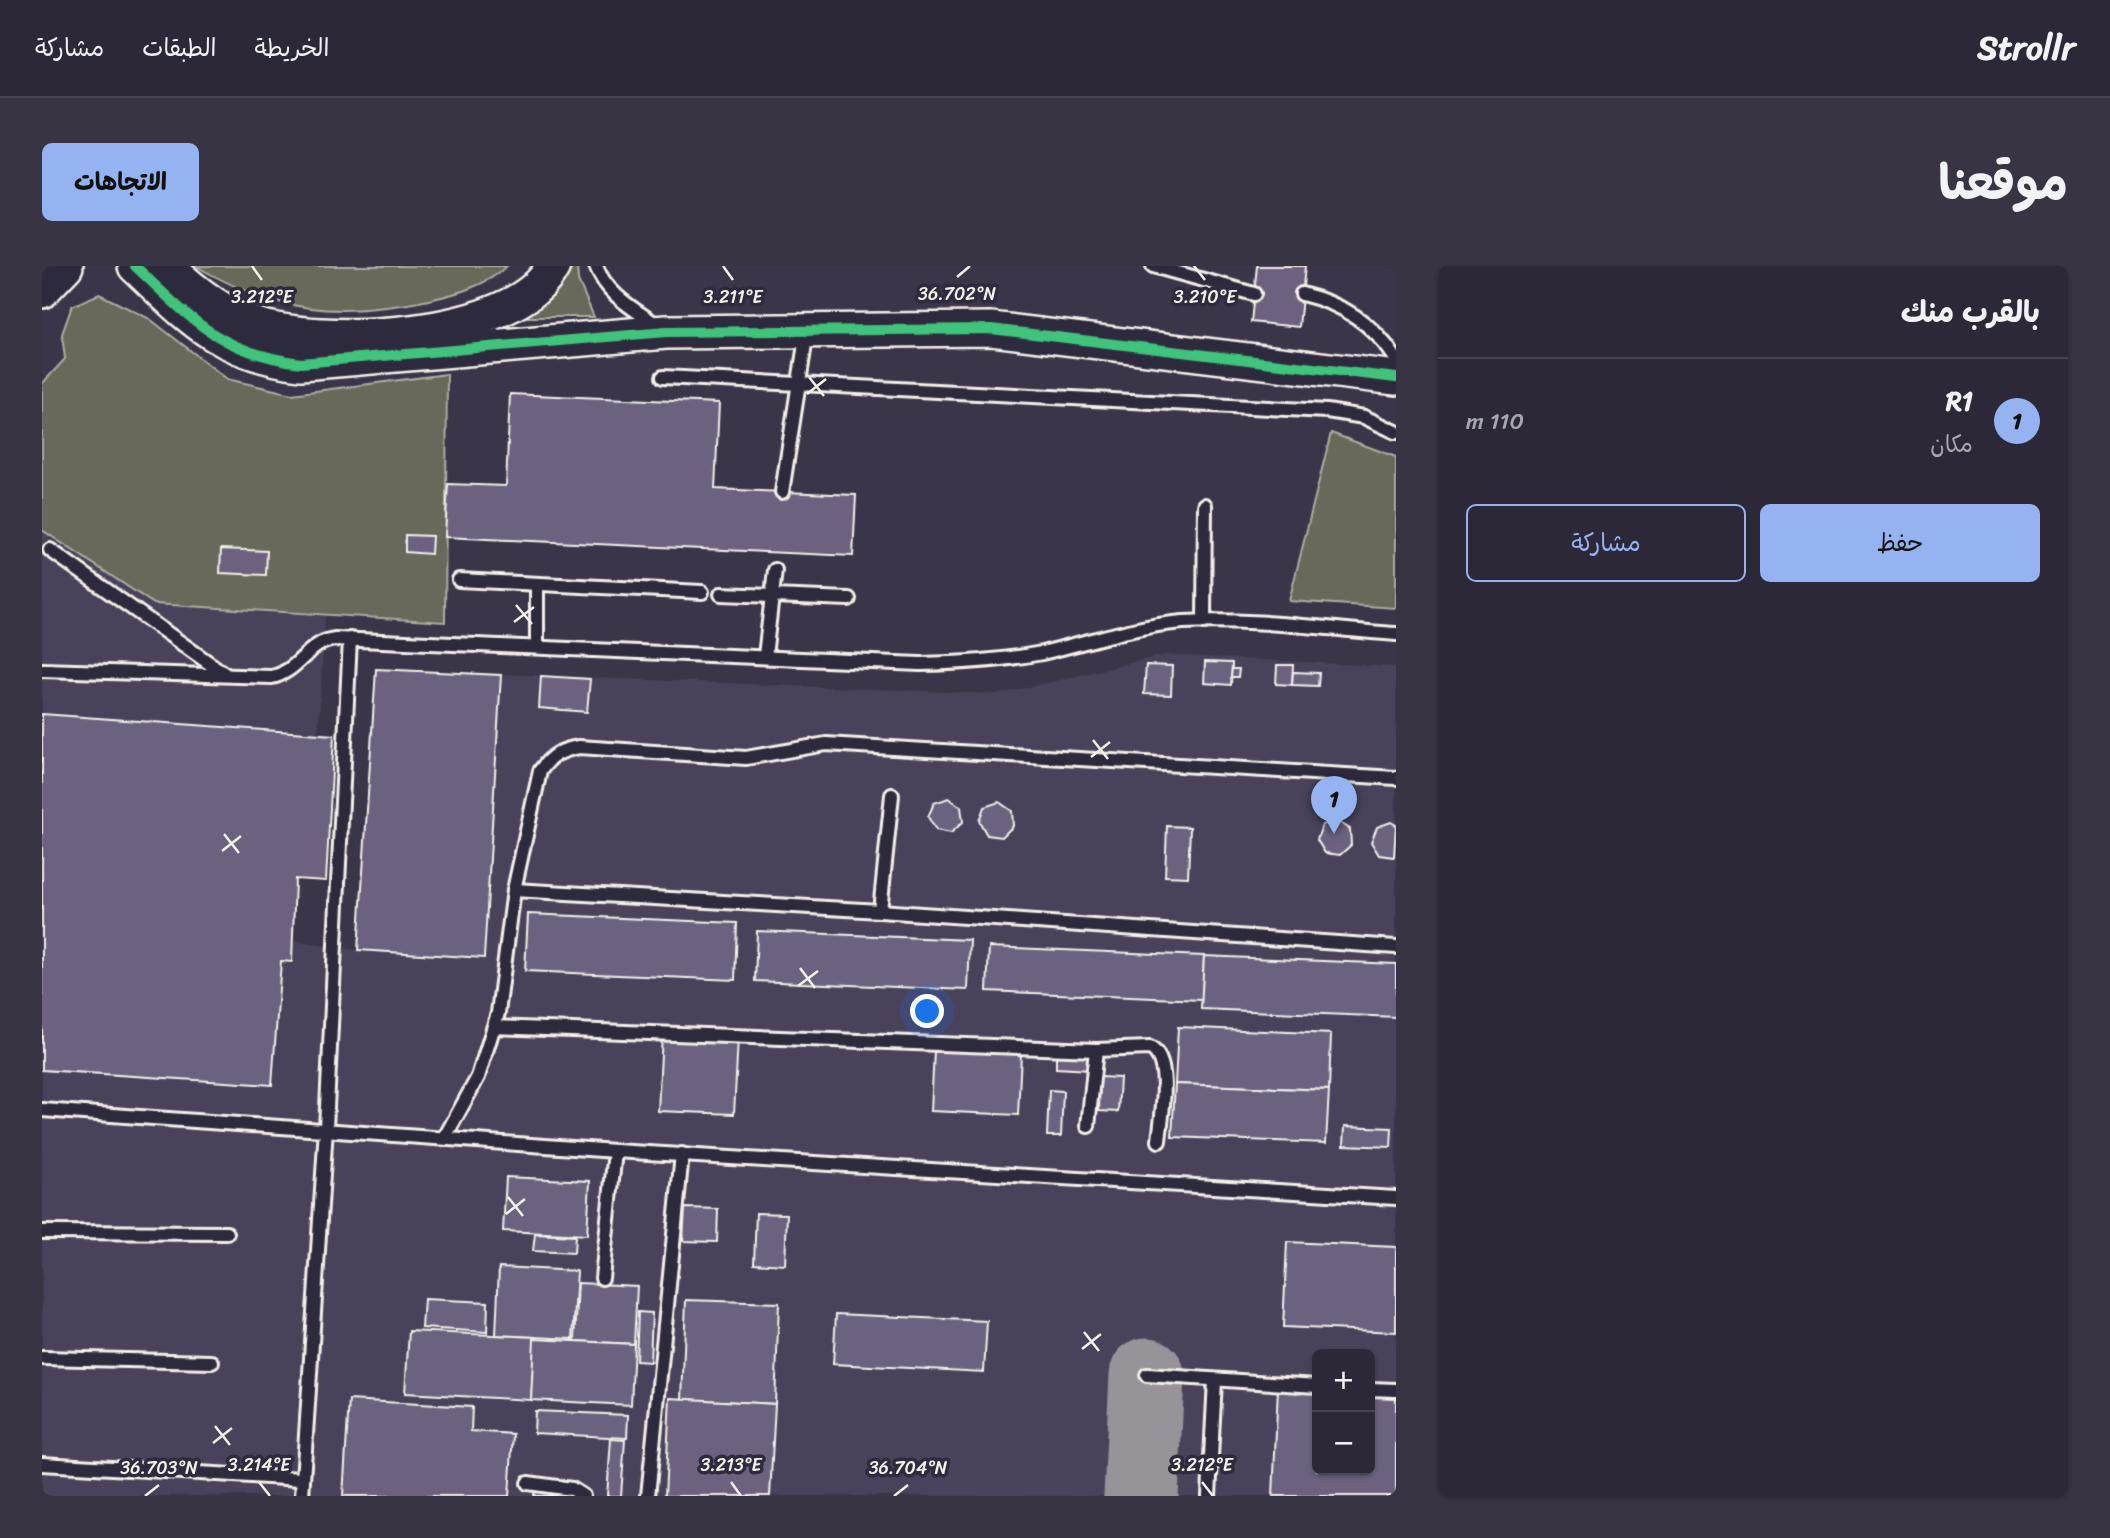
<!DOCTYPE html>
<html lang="ar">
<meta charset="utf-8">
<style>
body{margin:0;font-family:Sriracha,"Playpen Sans Arabic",sans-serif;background:#383443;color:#f1f3f6;direction:rtl}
.controls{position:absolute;right:21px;bottom:21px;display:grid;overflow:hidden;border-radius:10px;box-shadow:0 2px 5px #0004}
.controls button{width:63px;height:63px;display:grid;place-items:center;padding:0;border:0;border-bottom:2px solid #484453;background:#2c2838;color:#f1f3f6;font:35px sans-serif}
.you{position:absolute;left:886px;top:746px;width:24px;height:24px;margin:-18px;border:5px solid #fff;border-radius:50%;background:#1a73e8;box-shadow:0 0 0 10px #1a73e833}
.badge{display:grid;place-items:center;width:46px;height:46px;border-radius:50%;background:#95b2f1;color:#111;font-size:23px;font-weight:700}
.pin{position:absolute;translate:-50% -58px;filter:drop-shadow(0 2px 4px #0008)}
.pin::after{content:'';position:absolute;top:37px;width:24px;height:21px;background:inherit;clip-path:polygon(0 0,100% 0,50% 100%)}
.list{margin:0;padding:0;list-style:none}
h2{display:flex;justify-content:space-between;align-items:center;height:91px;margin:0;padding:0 28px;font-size:30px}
h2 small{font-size:23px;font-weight:400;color:#a6a6ae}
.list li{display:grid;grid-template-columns:46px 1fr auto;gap:21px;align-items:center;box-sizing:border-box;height:126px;padding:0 28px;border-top:2px solid #484453}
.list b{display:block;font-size:26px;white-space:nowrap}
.list p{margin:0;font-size:23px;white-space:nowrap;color:#a6a6ae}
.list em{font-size:23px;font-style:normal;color:#a6a6ae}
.actions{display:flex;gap:14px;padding:21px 28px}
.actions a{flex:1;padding:16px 0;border:2px solid #95b2f1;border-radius:10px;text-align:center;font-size:24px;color:#95b2f1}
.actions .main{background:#95b2f1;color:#111}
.map{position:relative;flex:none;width:1354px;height:1230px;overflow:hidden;direction:ltr;border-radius:10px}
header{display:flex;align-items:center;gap:42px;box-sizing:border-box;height:98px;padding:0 35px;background:#2c2838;border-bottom:2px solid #484453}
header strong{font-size:33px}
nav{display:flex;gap:38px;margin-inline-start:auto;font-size:24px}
.intro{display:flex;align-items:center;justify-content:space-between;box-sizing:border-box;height:168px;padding:0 42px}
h1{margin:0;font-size:49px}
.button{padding:18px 32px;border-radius:10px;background:#95b2f1;color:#111;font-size:24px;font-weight:700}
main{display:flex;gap:42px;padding:0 42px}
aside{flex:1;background:#2c2838;border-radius:10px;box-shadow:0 2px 5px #0004}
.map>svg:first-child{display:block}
.built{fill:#4a425a;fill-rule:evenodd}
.green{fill:#68695a;stroke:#aeada1;stroke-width:2}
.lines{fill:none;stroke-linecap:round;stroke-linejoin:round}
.taxiway{stroke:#989399;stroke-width:75}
.building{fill:#6c6280;stroke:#f4f1e8;stroke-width:2}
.lane-casing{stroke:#f4f1e8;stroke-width:18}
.secondary-casing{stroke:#f4f1e8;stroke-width:38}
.lane{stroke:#2f2a3d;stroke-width:12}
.secondary{stroke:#2f2a3d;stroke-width:33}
.cycleway-casing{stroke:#2f2a3d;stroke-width:15}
.cycleway{stroke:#40c37c;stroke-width:10}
.ticks{fill:none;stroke:#f4f1e8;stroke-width:2.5}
.ticks-label{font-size:18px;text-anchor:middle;fill:#f4f1e8;stroke:#2f2a3d;stroke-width:7;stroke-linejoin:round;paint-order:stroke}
</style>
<header>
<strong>Strollr</strong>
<nav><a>الخريطة</a><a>الطبقات</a><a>مشاركة</a></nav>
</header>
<div class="intro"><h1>موقعنا</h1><a class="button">الاتجاهات</a></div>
<main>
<aside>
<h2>بالقرب منك<small></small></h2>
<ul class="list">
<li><span class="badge">1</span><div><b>R1</b><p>مكان</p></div><em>110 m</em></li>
</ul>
<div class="actions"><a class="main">حفظ</a><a>مشاركة</a></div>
</aside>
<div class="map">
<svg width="1354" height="1230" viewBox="0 0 1354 1230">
<rect width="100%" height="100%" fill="#3b354a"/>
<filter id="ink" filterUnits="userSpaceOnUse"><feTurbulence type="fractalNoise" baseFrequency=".0143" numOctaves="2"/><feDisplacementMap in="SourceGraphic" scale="14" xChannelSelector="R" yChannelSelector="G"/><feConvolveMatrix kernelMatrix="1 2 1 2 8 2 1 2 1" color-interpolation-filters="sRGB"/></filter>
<g filter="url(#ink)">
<!-- built -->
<path class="built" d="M 0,264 L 112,338 L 283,350 L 276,467 L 292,469 L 284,615 L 253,613 L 248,675 L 315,684 L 334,403 L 957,428 L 1123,389 L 1354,401 L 1354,1230 L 0,1230 ZM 1275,1088 L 1328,1088 L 1328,1204 L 1275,1204 Z"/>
<!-- green -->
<g class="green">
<path d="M 154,0 L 465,0 C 444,20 414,28 387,34 C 296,53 234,47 154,0 Z"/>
<path d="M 525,0 L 535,0 L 536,14 L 552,51 L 481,51 L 505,29 Z"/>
<path d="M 57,28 L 108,53 L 185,113 L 250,128 L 405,108 L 403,356 L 112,338 L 0,264 L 0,118 L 23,93 L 20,68 L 30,40 Z"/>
<path d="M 1289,167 L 1354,191 L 1354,342 L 1247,335 Z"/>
</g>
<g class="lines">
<!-- taxiway -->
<path class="taxiway" d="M 1099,1230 L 1105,1109"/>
</g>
<!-- building -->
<g class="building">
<path d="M 1215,0 L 1263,0 L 1257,61 L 1209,56 Z"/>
<path d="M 468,128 L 677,137 L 673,223 L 814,229 L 811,290 L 403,271 L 406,218 L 464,220 Z"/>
<path d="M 363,269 L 390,270 L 389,288 L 363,286 Z"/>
<path d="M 179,283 L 225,285 L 224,309 L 178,307 Z"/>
<path d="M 1163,396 L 1190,397 L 1189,419 L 1162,417 Z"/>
<path d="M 1104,399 L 1130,400 L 1129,429 L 1102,428 Z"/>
<path d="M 1235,399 L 1251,399 L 1250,419 L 1234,418 Z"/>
<path d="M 334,403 L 459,409 L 442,692 L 316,684 Z"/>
<path d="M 1190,403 L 1197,403 L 1196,411 L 1189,411 Z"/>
<path d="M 1251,406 L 1277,407 L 1276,420 L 1250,419 Z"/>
<path d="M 499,410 L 548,413 L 545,446 L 497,442 Z"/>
<path d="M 0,448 L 292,469 L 284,615 L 253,613 L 250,696 L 239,695 L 230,819 L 0,804 Z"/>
<path d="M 907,532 L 919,541 L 921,556 L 909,567 L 894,564 L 886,551 L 892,537 Z"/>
<path d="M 957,536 L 970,545 L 971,560 L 960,571 L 945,569 L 937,555 L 942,541 Z"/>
<path d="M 1295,555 L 1308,563 L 1309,579 L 1298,589 L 1283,587 L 1275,574 L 1280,559 Z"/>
<path d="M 1349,556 L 1354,559 L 1352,591 L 1337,589 L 1329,576 L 1335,561 Z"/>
<path d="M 1125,560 L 1148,561 L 1146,611 L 1123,610 Z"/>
<path d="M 486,648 L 695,657 L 693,714 L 483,705 Z"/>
<path d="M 715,665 L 928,674 L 926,724 L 713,715 Z"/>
<path d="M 947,681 L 1162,690 L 1160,734 L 945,725 Z"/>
<path d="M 1162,690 L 1354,698 L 1354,751 L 1159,743 Z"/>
<path d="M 1136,761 L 1289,768 L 1287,824 L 1133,818 Z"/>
<path d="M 620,769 L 696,772 L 692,848 L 616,845 Z"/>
<path d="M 892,784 L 979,788 L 976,849 L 889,845 Z"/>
<path d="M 1014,785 L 1050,787 L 1049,804 L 1014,802 Z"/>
<path d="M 1058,811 L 1078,812 L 1076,846 L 1057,845 Z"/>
<path d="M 1133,818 L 1287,824 L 1284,877 L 1130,871 Z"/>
<path d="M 1007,824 L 1021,825 L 1019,870 L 1005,870 Z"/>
<path d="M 1303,860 L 1350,862 L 1349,881 L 1302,879 Z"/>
<path d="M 464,911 L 548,915 L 545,969 L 461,965 Z"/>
<path d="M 643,942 L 676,943 L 675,976 L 641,975 Z"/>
<path d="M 714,947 L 745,948 L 743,999 L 712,997 Z"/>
<path d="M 493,968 L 533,970 L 532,987 L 491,985 Z"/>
<path d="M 1245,976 L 1354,981 L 1354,1066 L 1241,1061 Z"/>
<path d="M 457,1001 L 535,1005 L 531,1073 L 454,1069 Z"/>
<path d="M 536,1017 L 595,1020 L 592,1078 L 533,1075 Z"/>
<path d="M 382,1033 L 446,1036 L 445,1066 L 380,1062 Z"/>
<path d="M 644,1034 L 737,1037 L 733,1138 L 640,1133 Z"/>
<path d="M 596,1046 L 610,1047 L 608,1096 L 594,1095 Z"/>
<path d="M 794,1048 L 945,1055 L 942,1106 L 791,1098 Z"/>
<path d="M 367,1065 L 493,1071 L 489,1134 L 363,1127 Z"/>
<path d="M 492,1073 L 592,1078 L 589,1139 L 489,1134 Z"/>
<path d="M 1236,1122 L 1275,1124 L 1275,1204 L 1328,1204 L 1328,1126 L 1354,1127 L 1354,1230 L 1231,1230 Z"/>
<path d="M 628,1132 L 733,1138 L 728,1230 L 623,1230 Z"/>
<path d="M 307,1134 L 430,1141 L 429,1165 L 471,1168 L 467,1230 L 301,1230 Z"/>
<path d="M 493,1145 L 586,1149 L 585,1172 L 492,1167 Z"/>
<path d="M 569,1173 L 583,1174 L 579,1230 L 565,1230 Z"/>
<path d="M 493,1222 L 514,1223 L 514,1230 L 492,1230 Z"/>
</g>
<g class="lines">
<defs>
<g id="lane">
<path d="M 554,0 C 564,28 592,43 615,59"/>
<path d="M 1111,0 L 1212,28"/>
<path d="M 1260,28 C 1301,38 1331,57 1354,93"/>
<path d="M 621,111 L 1285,145 L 1322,151 L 1354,166"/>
<path d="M 740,226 L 765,65"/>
<path d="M 8,284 L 184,409"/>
<path d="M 417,314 L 660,326"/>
<path d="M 679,328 L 807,333"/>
<path d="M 1162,356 L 1163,239"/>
<path d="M 495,379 L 495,318"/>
<path d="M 723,390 L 733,304"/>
<path d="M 0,404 L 230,411 C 257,405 266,376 293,373 L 878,398 C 919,397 959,395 1000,387 C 1047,376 1092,360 1141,356 C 1211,352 1284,363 1354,368"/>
<path d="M 472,624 L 838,645 L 1354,681"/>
<path d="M 838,645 L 850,529"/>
<path d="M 452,761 L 1054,784 L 1108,782 C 1131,794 1119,852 1117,875"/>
<path d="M 0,844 L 573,885 L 1354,932"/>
<path d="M 1046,860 L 1054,784"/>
<path d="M 403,871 L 436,811 L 456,747 L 472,624 L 498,505 C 509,489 519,484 537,481 L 704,492 L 784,478 L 1354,512"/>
<path d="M 0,966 L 185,967"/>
<path d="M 560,1012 L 573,885"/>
<path d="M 0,1092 L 170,1096"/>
<path d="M 1105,1109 L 1275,1120"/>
<path d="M 1328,1123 L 1354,1124"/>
<path d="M 0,1198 L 260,1213"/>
<path d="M 486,1217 L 530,1223 L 541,1230"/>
<path d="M 260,1230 L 284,862 L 308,373"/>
<path d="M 606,1230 L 640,888"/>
<path d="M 1167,1230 L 1173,1114"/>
</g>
<g id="secondary">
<path d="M 93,0 C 149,53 178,87 259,97 L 624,66 L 949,63 L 1354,112"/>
<path d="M 125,0 C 149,23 176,45 208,57 C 276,82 475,74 511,0"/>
<path d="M 0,25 L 24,0"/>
</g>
</defs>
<!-- lane casing -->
<use href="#lane" class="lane-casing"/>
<!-- secondary casing -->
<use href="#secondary" class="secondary-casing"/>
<!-- lane -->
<use href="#lane" class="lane"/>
<!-- secondary -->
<use href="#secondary" class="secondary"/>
<defs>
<path id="cycleway" d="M 93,0 C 149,53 178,87 259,97 L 624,66 L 949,63 L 1354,112"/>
</defs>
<!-- cycleway casing -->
<use href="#cycleway" class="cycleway-casing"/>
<!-- cycleway -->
<use href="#cycleway" class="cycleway"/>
</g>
</g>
<!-- ticks -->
<path class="ticks" d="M 210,0 L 220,14M 681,0 L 691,14M 1152,0 L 1163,14M 915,11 L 928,0M 767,111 L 782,130M 765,128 L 784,113M 474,339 L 490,358M 472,356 L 492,341M 1051,474 L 1066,493M 1049,491 L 1068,476M 182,568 L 197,587M 180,585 L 199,570M 758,702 L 773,722M 756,720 L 776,705M 466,931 L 481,950M 464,948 L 483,933M 1042,1066 L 1057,1085M 1040,1083 L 1059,1068M 173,1160 L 188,1179M 171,1177 L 190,1162M 217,1216 L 228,1230M 689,1216 L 699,1230M 1160,1216 L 1171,1230M 103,1230 L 117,1219M 852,1230 L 866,1219"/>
<g class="ticks-label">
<text x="915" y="34">36.702°N</text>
<text x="220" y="37">3.212°E</text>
<text x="691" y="37">3.211°E</text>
<text x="1163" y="37">3.210°E</text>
<text x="217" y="1205">3.214°E</text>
<text x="689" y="1205">3.213°E</text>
<text x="1160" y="1205">3.212°E</text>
<text x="117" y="1208">36.703°N</text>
<text x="866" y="1208">36.704°N</text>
</g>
</svg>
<div class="controls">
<button>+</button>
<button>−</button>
</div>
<div class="you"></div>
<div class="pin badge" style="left:1292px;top:568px">1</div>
</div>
</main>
